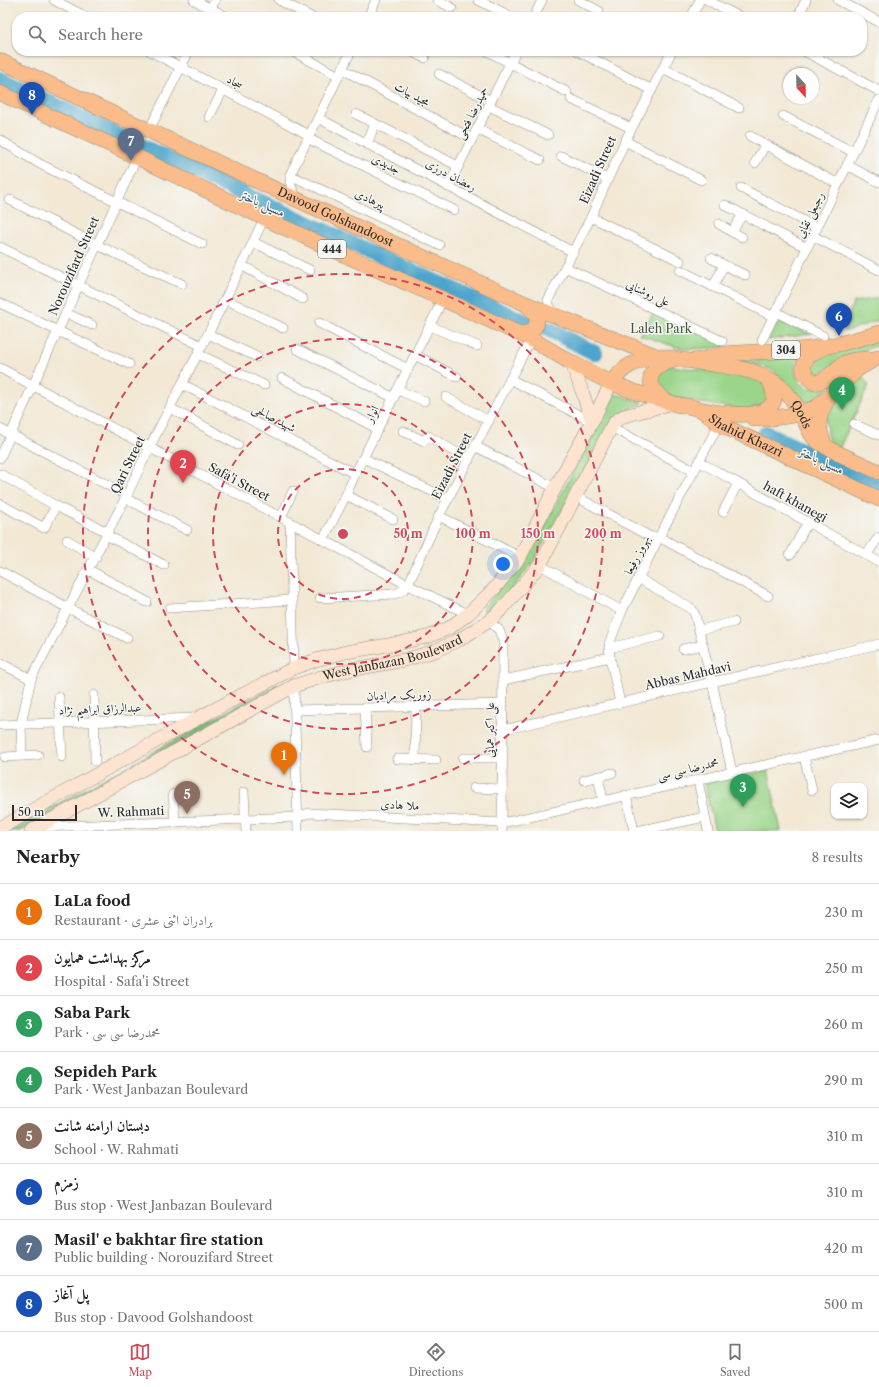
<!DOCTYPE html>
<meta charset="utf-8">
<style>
body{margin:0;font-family:"Libre Caslon Text",Amiri,serif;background:#f6f6f6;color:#222}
.controls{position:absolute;right:12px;bottom:12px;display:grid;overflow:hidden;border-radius:8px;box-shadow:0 1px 3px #0004}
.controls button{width:36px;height:36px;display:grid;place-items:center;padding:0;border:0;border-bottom:1px solid #e0e0e0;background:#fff;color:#222;font:20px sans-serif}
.compass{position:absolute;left:783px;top:68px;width:36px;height:36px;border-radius:50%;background:#fff;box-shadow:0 1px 3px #0004;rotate:158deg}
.scale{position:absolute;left:12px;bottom:10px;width:65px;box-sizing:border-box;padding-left:4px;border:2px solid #2b2b2b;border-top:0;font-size:11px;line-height:14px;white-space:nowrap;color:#2b2b2b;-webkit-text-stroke:3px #f6f6f2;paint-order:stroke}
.you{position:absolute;left:503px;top:564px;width:14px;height:14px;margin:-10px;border:3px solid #fff;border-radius:50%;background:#1a73e8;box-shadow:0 0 0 6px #1a73e833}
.badge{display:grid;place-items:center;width:26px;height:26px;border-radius:50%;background:#d1495b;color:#fff;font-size:13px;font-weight:700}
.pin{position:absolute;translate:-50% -33px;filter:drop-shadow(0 1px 2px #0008)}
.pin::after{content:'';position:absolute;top:21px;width:14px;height:12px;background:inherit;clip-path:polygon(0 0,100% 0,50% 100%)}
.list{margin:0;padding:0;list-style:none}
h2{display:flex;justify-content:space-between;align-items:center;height:52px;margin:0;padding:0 16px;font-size:17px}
h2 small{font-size:13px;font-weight:400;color:#767676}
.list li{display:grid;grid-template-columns:26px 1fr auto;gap:12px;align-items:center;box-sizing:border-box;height:56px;padding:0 16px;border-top:1px solid #e0e0e0}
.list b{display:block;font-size:15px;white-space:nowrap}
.list p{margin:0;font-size:13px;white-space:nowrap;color:#767676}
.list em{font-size:13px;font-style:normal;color:#767676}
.icon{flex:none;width:22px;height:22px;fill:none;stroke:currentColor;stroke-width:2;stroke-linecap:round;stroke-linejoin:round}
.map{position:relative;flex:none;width:879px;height:831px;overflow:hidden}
.search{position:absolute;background:#fff;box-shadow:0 1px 3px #0004;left:12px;right:12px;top:12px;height:44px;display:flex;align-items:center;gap:10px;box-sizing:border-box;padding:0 14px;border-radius:16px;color:#767676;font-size:15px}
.sheet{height:500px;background:#fff}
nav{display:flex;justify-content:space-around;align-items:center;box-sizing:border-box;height:56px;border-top:1px solid #e0e0e0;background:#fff;font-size:11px;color:#767676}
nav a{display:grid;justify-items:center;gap:2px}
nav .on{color:#d1495b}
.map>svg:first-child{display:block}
.green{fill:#9ad589;stroke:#62805a}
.forest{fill:#7bb675;stroke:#537050}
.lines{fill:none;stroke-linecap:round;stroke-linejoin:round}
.river{stroke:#4ea5cb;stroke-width:16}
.minor-casing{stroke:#8e8a80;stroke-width:10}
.secondary-casing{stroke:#8e8a80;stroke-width:14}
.primary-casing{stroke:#8e8a80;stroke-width:16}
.minor{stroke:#fff;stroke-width:9}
.secondary{stroke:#fde4d0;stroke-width:13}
.primary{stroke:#f9bc8a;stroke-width:15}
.ring{fill:none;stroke:#d1495b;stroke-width:2;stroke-dasharray:7 5}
.labels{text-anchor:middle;stroke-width:3;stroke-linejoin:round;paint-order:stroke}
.shield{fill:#f6f6f2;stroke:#686867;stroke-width:1}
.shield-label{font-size:11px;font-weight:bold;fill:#2b2b2b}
.street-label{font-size:12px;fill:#2b2b2b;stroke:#f6f6f2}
.park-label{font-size:12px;fill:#475642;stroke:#f6f6f2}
.water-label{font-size:13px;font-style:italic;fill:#395c6b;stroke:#f6f6f2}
.centre{fill:#d1495b;stroke:#f6f6f2;stroke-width:2}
.ring-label{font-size:12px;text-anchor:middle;font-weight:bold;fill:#d1495b;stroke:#f6f6f2;stroke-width:3;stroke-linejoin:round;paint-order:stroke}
</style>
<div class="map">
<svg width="879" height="831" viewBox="0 0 879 831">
<rect width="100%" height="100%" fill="#f6f6f2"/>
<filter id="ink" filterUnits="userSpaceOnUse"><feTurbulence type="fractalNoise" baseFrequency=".025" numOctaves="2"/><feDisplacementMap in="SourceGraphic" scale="8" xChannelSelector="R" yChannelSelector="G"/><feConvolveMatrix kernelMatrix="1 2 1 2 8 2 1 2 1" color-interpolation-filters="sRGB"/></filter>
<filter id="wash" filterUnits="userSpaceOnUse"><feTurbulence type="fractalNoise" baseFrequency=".012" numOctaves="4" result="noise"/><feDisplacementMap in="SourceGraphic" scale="16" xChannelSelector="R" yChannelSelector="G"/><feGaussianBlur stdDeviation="0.9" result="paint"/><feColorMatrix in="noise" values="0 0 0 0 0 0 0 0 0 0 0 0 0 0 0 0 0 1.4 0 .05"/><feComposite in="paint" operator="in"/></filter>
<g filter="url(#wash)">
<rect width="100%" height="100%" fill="#f2e8d4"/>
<!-- green -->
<g class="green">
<path d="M 879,298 L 879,320 L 844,332 L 853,302 Z"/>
<path d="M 654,311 L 727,347 L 690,349 L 676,347 L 640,335 Z"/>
<path d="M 779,321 L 811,334 L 768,340 Z"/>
<path d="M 879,340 L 879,345 C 857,351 837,363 818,374 L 816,375 L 808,365 L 824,353 Z"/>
<path d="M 799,357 C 790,368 797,387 812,388 L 839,375 C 829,390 816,398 801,408 C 779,367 773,365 727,362 Z"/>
<path d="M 670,366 L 755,376 L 764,384 L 769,402 L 747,410 L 675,399 L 657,386 L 655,375 Z"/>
<path d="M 860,375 L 869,385 L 839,449 L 828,440 L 825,412 Z"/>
<path d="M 615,394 L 643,403 L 623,412 L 576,484 L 533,562 L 502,601 L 489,614 L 482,609 L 524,559 L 540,534 Z"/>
<path d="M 768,770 L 781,831 L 715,831 L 704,783 Z"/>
</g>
<!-- forest -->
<path class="forest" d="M 277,684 L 278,687 L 274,692 L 21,831 L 8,831 Z"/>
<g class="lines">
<!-- river -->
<g class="river">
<path d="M 0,79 C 175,163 350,244 528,323"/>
<path d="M 548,329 L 595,353"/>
<path d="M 766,433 L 879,487"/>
</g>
</g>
</g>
<g filter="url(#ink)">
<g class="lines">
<defs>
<g id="minor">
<path d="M 54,0 L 86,17"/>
<path d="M 194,0 L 227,17"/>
<path d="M 279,0 L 311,17"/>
<path d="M 437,0 L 452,8"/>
<path d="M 478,0 L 512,17"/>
<path d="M 578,0 L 599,11"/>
<path d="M 707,0 L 740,17"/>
<path d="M 838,0 L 879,22"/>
<path d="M 207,17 L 215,0"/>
<path d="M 368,17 L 376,0"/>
<path d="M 534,17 L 542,0"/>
<path d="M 691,17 L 700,0"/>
<path d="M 798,17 L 806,0"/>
<path d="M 150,51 L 309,135"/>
<path d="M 292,51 L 339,76"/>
<path d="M 410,51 L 425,58"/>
<path d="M 487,51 L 567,92"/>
<path d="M 578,51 L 652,90"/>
<path d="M 804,51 L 879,91"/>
<path d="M 663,68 L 739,108"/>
<path d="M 342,69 L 472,139"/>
<path d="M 439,74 L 491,101"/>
<path d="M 571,99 L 631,128"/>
<path d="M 489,106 L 548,135"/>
<path d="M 356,114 L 458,166"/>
<path d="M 783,116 L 853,152"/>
<path d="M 209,117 L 223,90"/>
<path d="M 318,118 L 573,252"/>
<path d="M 477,129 L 540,160"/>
<path d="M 149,130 L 189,51"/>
<path d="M 750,136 L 838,184"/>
<path d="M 307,138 L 454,210"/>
<path d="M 0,140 L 40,164 L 202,244"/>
<path d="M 625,141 L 701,180"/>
<path d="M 367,144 L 375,124"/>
<path d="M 561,156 L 607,179"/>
<path d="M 755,163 L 765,145"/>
<path d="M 847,165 L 879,182"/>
<path d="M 290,175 L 439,245"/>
<path d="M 448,187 L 516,51"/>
<path d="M 741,188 L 817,228"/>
<path d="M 298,199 C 292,191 289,184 290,175 L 351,51"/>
<path d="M 10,200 L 97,245 L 182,284"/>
<path d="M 725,205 L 807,248"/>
<path d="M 591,217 L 680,261"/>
<path d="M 719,224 L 732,232"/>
<path d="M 813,236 L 879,270"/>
<path d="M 742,237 L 732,232 L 743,214"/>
<path d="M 253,242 L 310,270"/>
<path d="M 0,247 L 202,346"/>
<path d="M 711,258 L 724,265"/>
<path d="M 241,265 L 303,299"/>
<path d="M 565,267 L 722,341"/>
<path d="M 680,270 L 774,317"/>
<path d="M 713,287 L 724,265 L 745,275"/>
<path d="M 225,299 L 283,328"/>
<path d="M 0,303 L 58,331 L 129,364"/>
<path d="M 776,312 L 823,336"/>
<path d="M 66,313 L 92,325"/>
<path d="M 555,313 L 549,306 L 548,300 L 591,217 L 625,141 L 672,51"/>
<path d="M 319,323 L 408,369"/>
<path d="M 430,326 L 477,346"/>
<path d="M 208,334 L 257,357"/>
<path d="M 762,340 L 879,100"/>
<path d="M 297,349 L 394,398"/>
<path d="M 198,354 L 264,385"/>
<path d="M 415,355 L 457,377"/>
<path d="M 0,368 L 408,585 L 468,614"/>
<path d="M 282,378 L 378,429"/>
<path d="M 510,379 L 592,422"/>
<path d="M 182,384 L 355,474"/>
<path d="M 398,390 L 424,401"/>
<path d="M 446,397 L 489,421"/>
<path d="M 170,408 L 238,445"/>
<path d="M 854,424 L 879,435"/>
<path d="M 611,427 L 694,471"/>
<path d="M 0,429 L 127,495"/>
<path d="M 403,431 L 424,441 L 428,436 L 469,460"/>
<path d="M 475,446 L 555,488"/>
<path d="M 0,458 L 137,157"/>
<path d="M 363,458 L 448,499"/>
<path d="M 700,462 L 879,562"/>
<path d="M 0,474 L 56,506 L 107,532"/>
<path d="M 346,495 L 393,519"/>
<path d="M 575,496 L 651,537 L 659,537 L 768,596"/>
<path d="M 125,498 L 187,530"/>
<path d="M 0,504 L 44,528 L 56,506"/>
<path d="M 723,512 L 738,483"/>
<path d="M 439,516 L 520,557"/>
<path d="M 281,517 L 293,491"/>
<path d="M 290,522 L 294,668"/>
<path d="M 106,535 L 164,565"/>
<path d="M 67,540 L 96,557"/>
<path d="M 323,540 L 346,495 L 355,474 L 443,299"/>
<path d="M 790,555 L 808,522"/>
<path d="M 866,555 L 879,537"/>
<path d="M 540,565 L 622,611"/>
<path d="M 89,570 L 147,602"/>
<path d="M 0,571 L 68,608 L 127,638"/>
<path d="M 638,578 L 692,609 L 695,615 L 712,682 L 732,772"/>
<path d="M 320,598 L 395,594 L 402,591 L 408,585 L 439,516 L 531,339"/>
<path d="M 170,608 L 291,600"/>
<path d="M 489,621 L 499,630 L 503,641 L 502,831"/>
<path d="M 700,630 L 734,622"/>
<path d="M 609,648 L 660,636"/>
<path d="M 683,649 L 703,645"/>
<path d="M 0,663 L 31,679"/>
<path d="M 503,680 L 610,657"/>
<path d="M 294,686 L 298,831"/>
<path d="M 94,695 L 95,761"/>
<path d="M 59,697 L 62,757"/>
<path d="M 620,703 L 610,657 L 609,644 L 622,611 L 659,537 L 719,424"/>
<path d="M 365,708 L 367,747"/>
<path d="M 295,710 L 503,704"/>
<path d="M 0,725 L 197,718"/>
<path d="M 502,730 L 879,644"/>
<path d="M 38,755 L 22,756 L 21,724 L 31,679 L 127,495 L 149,448 L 208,334 L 253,242 L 264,218"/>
<path d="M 804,756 L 812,790"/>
<path d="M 5,757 L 22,756"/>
<path d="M 463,758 L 502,758"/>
<path d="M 397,759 L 436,760"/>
<path d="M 415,760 L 416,707"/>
<path d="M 598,776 L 603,800"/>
<path d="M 584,780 L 612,773"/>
<path d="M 698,780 L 708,831"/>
<path d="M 474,788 L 502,789"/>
<path d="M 244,792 L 246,831"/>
<path d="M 173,794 L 175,822"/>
<path d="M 626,795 L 634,831"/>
<path d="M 41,827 L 297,817 L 309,813 L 502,823 L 879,740"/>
<path d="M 637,831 L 705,817"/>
</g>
<g id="secondary">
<path d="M 572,363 L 583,394 L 592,422"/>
<path d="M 0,828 L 200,717 L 294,668 L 316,660 L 346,652 L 400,643 L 430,636 L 449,628 L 468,614 L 494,589 L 520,557 L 555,488 L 592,422 L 611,383"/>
<path id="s1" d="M 31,831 L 294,686 L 321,677 L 350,670 L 404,660 L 435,651 L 459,640 L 489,621 L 502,609 L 540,565 L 613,424 L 618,419 L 624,416 L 673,403"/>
</g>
<g id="primary">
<path id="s2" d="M 0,61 L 300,201 L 526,304 L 656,356 L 676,359"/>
<path d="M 0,93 L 137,157 L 281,226 L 531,339 L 572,363 L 611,383 L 638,393 L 666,401"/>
<path d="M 518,333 C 529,336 542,326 535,314 C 533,310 529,307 526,304"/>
<path d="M 821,349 C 804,356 795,370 815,383 C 829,381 835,367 847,362 C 854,359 862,360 870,359"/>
<path d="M 692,361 C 710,364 752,368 765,377 C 772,382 774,392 774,400 C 766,425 706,411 687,406 C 680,405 672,404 666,401 C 658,397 647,383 652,374 C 656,366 667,361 675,360 C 681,359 687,361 693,361 C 704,360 715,356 726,354 C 756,351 787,352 817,348 C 838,345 858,339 879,333"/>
<path id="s3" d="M 767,378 C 784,386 796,403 804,419 C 807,426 810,434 816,440 C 828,451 863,464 879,472"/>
<path d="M 611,383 C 624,365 635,362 656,356"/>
<path id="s4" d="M 702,410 L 719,424 L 879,499"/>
<path d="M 754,419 L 766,419 L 795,415 L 817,407 L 831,395 L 859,368 L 879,357"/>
<path d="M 824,444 C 817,424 817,418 828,399"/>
</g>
</defs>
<!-- minor casing -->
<use href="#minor" class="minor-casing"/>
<!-- secondary casing -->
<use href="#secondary" class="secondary-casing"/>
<!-- primary casing -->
<use href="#primary" class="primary-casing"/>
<!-- minor -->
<use href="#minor" class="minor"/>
<!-- secondary -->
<use href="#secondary" class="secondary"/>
<!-- primary -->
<use href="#primary" class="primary"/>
</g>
</g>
<!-- distance rings -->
<g class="ring">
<circle cx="343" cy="534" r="65"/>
<circle cx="343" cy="534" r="130"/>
<circle cx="343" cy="534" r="195"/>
<circle cx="343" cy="534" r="260"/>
</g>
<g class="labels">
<!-- shield labels -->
<g class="shield">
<rect x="318" y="240" width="28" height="18" rx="3"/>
<rect x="772" y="341" width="28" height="18" rx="3"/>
</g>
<g class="shield-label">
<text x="332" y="253">444</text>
<text x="786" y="354">304</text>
</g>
<!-- street labels -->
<g class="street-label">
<text transform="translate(235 82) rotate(28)" y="4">سجاد</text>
<text transform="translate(412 94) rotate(28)" y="4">مجید بیات</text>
<text transform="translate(472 113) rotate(-63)" y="4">حمیدرضا فتحی</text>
<text transform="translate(386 164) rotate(26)" y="4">جدیدی</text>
<text transform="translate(598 170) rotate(-66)" y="4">Eizadi Street</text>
<text transform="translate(451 175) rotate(28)" y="4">رمضان درزی</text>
<text transform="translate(370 199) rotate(25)" y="4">پیرهادی</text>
<text transform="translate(810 215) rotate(-64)" y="4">رجبعلی نقابی</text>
<text dy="4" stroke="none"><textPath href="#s2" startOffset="370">Davood Golshandoost</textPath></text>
<text transform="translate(74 266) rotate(-66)" y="4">Norouzifard Street</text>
<text transform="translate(648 293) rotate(25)" y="4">علی روشنایی</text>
<text transform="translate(372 414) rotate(-63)" y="4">انوار</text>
<text dy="4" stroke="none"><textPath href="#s3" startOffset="51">Qods</textPath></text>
<text transform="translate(274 418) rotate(27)" y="4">شهید صالحی</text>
<text dy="4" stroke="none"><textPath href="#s4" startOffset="51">Shahid Khazri</textPath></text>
<text transform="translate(128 465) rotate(-64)" y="4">Qari Street</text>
<text transform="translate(452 466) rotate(-63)" y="4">Eizadi Street</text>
<text transform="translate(239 482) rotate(28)" y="4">Safa'i Street</text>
<text transform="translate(795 502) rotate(29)" y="4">haft khanegi</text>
<text transform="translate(637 555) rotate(-63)" y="4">بهروز رفیعا</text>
<text dy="4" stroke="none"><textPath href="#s1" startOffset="403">West Janbazan Boulevard</textPath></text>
<text transform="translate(688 676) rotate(-13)" y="4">Abbas Mahdavi</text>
<text transform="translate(399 695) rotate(-2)" y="4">زوریک مرادیان</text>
<text transform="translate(100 709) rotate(-2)" y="4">عبدالرزاق ابراهیم نژاد</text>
<text transform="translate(490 730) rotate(-90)" y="4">علی اکبر همایی</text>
<text transform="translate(688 769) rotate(-13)" y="4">محمدرضا سی سی</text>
<text transform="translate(400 805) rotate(3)" y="4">ملا هادی</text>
<text transform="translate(131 812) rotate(-2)" y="4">W. Rahmati</text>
</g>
<!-- park labels -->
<g class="park-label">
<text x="661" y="333">Laleh Park</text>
</g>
<!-- water labels -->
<g class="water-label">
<text transform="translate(263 203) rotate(24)" y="5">مسیل باختر</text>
<text transform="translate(822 460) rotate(25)" y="5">مسیل باختر</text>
</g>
</g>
<circle cx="343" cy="534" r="6" class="centre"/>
<g class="ring-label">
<text x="408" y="538">50 m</text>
<text x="473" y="538">100 m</text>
<text x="538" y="538">150 m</text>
<text x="603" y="538">200 m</text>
</g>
</svg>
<div class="controls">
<button><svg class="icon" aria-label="layers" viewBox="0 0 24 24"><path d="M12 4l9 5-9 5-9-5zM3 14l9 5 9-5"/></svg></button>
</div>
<svg class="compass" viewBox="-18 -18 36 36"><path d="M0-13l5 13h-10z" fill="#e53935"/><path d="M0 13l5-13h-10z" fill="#767676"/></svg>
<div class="scale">50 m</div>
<div class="you"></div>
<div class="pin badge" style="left:284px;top:775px;background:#e8710a">1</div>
<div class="pin badge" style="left:183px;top:483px;background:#e0444e">2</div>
<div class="pin badge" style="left:743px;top:807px;background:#2e9e5b">3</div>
<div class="pin badge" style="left:842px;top:410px;background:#2e9e5b">4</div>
<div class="pin badge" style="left:187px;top:814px;background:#8d6e63">5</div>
<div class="pin badge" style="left:839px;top:336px;background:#1a4fb4">6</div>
<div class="pin badge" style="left:131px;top:161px;background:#5c6f8a">7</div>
<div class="pin badge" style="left:32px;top:115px;background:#1a4fb4">8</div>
<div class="search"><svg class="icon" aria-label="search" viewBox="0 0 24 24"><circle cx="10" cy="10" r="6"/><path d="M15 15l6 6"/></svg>Search here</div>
</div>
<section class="sheet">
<h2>Nearby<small>8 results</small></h2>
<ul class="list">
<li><span class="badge" style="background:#e8710a">1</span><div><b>LaLa food</b><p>Restaurant · برادران اثنی عشری</p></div><em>230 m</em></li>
<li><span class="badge" style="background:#e0444e">2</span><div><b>مرکز بهداشت همایون</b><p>Hospital · Safa'i Street</p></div><em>250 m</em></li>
<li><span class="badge" style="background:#2e9e5b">3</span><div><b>Saba Park</b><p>Park · محمدرضا سی سی</p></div><em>260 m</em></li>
<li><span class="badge" style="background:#2e9e5b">4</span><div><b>Sepideh Park</b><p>Park · West Janbazan Boulevard</p></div><em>290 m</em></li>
<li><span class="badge" style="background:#8d6e63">5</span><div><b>دبستان ارامنه شانت</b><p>School · W. Rahmati</p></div><em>310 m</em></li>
<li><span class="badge" style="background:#1a4fb4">6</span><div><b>زمزم</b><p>Bus stop · West Janbazan Boulevard</p></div><em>310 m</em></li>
<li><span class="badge" style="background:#5c6f8a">7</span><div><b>Masil' e bakhtar fire station</b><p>Public building · Norouzifard Street</p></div><em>420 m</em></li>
<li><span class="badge" style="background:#1a4fb4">8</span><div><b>پل آغاز</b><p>Bus stop · Davood Golshandoost</p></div><em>500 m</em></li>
</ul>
</section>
<nav>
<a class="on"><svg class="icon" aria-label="map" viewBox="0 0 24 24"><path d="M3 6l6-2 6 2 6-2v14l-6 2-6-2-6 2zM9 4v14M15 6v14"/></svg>Map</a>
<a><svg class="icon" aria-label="directions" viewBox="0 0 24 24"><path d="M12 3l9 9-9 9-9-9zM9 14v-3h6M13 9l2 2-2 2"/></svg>Directions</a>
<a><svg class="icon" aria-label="saved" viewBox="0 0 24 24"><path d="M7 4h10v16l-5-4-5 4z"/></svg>Saved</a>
</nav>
